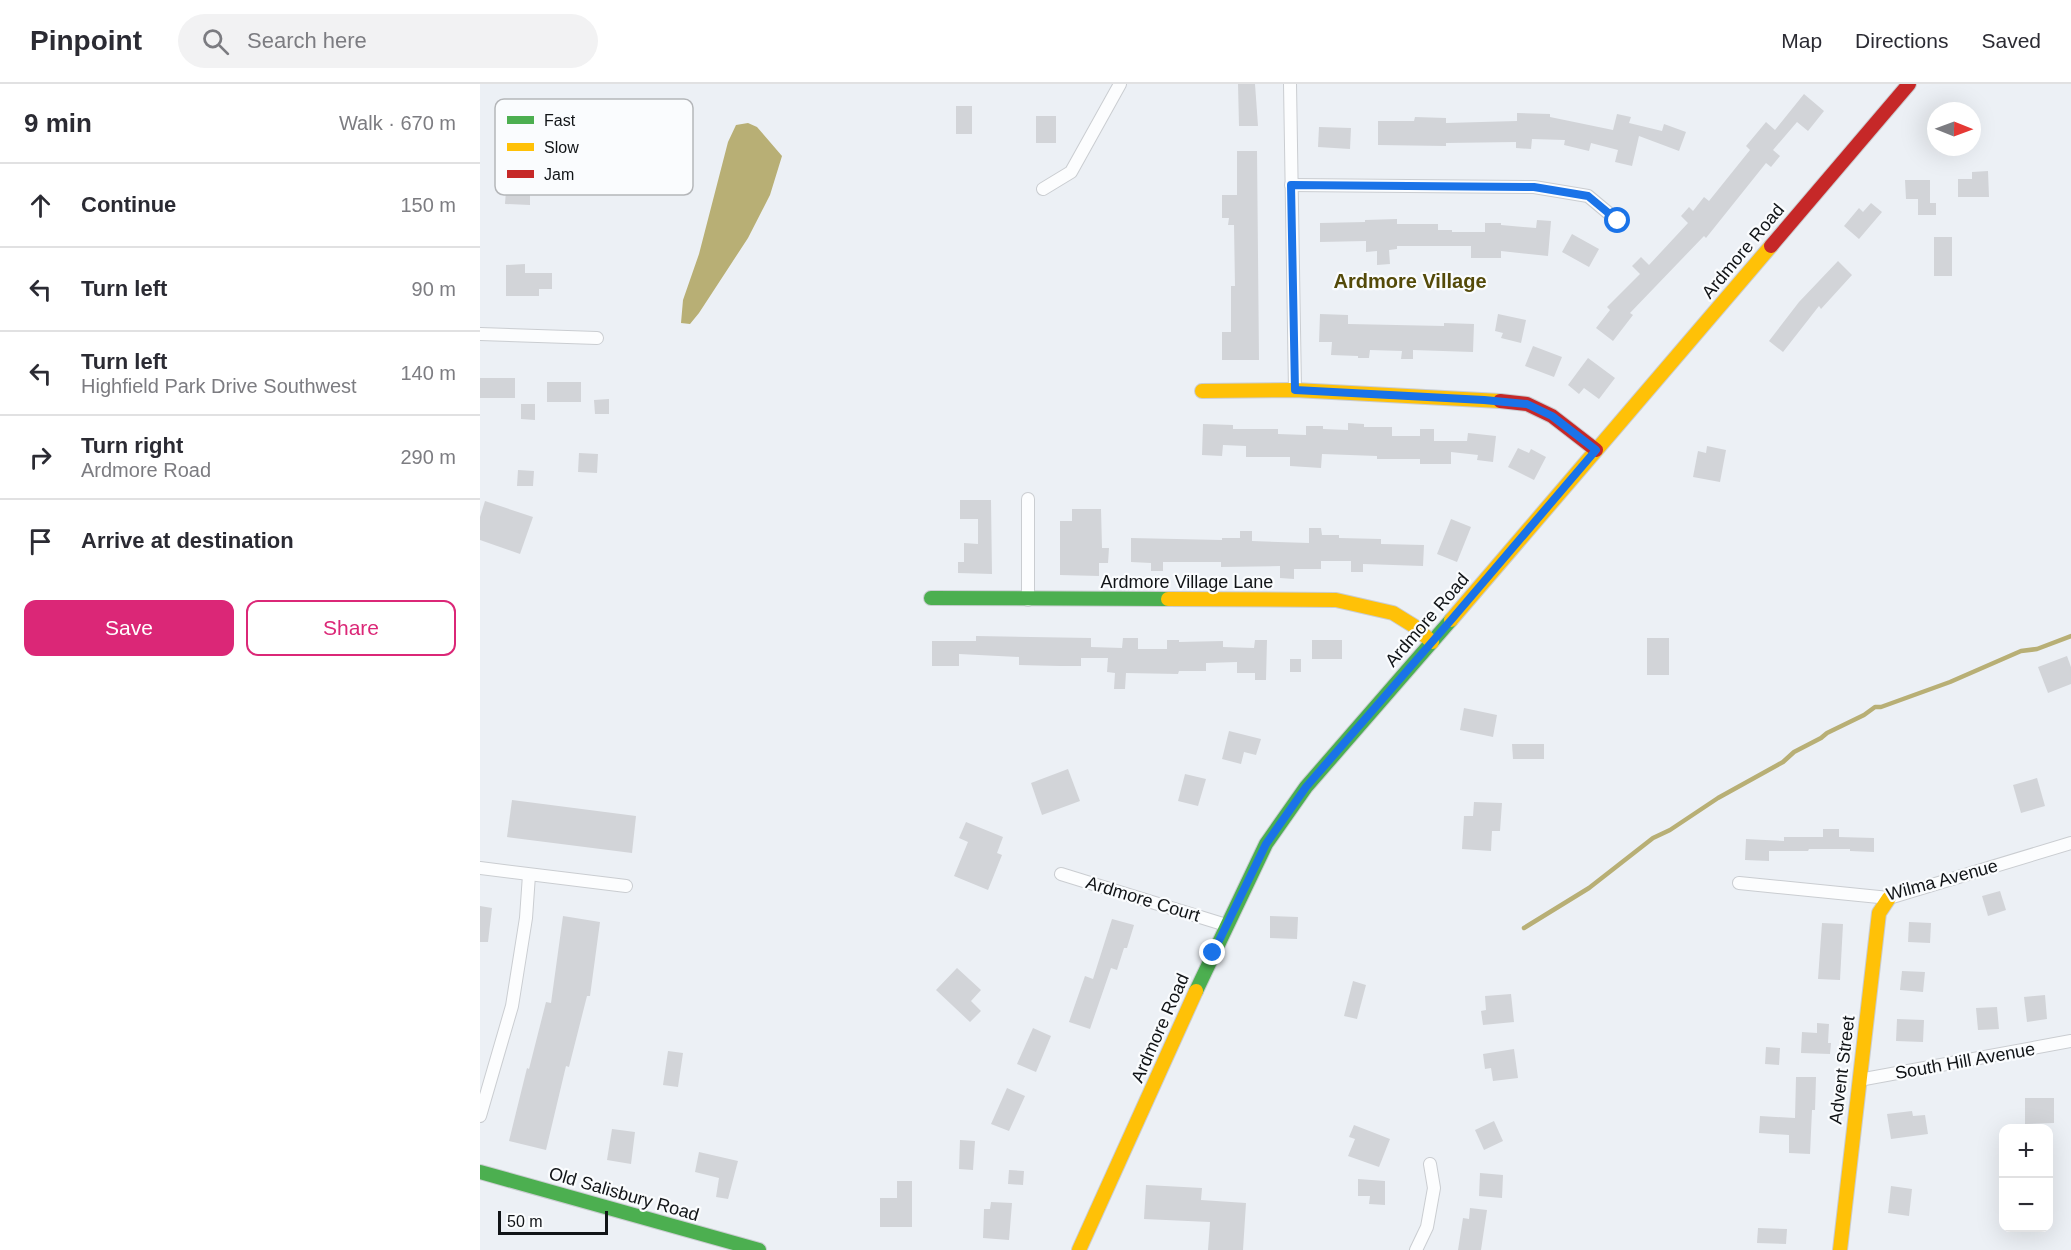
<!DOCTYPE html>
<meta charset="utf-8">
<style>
body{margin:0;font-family:Helvetica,sans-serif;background:#f2f2f3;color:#2b2b33}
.controls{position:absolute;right:18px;bottom:18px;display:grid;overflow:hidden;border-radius:12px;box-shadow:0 6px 24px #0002}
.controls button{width:54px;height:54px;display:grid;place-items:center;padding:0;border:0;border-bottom:2px solid #e1e1e2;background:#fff;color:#2b2b33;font:30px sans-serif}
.compass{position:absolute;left:1447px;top:18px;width:54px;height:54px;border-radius:50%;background:#fff;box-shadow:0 6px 24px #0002;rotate:91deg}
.scale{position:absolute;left:18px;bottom:15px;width:110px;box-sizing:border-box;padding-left:6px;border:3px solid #111417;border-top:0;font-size:16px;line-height:21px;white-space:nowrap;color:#111417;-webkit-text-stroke:4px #fafcfe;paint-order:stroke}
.stop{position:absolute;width:18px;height:18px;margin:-14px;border:4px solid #1a73e8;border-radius:50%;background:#fff}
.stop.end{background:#1a73e8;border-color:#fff;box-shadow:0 2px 6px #0008}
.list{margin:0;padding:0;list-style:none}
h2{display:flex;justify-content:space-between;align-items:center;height:78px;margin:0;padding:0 24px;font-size:26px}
h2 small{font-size:20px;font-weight:400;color:#7c7c81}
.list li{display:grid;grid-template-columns:39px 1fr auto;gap:18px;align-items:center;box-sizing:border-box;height:84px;padding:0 24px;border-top:2px solid #e1e1e2}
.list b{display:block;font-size:22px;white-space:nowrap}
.list p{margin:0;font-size:20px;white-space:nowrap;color:#7c7c81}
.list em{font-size:20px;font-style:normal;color:#7c7c81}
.actions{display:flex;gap:12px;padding:18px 24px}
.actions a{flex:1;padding:14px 0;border:2px solid #db2777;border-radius:12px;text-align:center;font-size:21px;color:#db2777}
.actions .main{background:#db2777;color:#fff}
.icon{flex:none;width:33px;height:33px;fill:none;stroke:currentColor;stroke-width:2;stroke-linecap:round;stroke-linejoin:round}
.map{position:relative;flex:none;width:1591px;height:1166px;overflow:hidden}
header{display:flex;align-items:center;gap:36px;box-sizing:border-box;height:84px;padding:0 30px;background:#fff;border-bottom:2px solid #e1e1e2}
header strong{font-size:28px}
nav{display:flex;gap:33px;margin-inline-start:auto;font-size:21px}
.search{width:420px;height:54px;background:#f2f2f3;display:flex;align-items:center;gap:15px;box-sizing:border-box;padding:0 21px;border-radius:33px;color:#7c7c81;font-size:22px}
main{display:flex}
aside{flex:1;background:#fff}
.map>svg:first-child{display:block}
.water{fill:#b8af75}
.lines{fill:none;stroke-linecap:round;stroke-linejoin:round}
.stream{stroke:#b8af75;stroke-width:4.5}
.building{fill:#d2d4d8}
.street-casing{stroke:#cacdd1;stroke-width:14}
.fast-casing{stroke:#cacdd1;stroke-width:16}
.slow-casing{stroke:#cacdd1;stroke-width:16}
.jam-casing{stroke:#cacdd1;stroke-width:16}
.street{stroke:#fcfdfe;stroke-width:12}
.fast{stroke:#4caf50;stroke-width:14}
.slow{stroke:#ffc107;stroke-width:14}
.jam{stroke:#c62828;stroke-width:14}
.route{stroke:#1a73e8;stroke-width:8}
.labels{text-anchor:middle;stroke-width:4.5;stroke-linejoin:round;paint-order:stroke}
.street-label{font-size:18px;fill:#111417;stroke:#fafcfe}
.neighbourhood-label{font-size:20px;font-weight:bold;fill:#544a09;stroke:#fafcfe}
.key{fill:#fafcfe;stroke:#b4b6b9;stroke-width:1.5}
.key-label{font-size:16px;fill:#111417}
</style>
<header>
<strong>Pinpoint</strong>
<div class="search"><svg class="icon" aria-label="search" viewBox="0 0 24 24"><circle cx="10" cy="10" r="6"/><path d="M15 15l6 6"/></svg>Search here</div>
<nav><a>Map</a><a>Directions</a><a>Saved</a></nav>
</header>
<main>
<aside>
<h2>9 min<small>Walk · 670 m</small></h2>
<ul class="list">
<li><svg class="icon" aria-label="ahead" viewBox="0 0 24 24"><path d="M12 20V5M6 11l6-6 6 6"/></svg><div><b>Continue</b></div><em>150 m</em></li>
<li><svg class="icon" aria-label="left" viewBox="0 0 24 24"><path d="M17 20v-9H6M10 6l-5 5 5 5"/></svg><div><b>Turn left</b></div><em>90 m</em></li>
<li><svg class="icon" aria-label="left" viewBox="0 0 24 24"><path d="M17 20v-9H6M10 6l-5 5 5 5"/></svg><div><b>Turn left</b><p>Highfield Park Drive Southwest</p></div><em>140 m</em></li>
<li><svg class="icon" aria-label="right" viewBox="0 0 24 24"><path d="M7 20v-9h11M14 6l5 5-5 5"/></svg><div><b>Turn right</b><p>Ardmore Road</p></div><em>290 m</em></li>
<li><svg class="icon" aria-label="arrive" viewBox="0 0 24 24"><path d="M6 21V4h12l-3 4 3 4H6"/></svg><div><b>Arrive at destination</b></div></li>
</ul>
<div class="actions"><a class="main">Save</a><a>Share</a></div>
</aside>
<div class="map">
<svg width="1591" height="1166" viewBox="0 0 1591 1166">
<rect width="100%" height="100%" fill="#ecf0f5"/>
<!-- water -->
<path class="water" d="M 268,39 L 277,43 L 302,72 L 290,111 L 268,154 L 219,229 L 210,240 L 201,239 L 203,216 L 219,170 L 248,58 L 256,41 Z"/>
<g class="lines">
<!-- stream -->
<path class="stream" d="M 1044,844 L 1109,804 L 1173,754 L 1190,746 L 1238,714 L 1303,678 L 1314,668 L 1341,654 L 1347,649 L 1384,631 L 1395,623 L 1401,623 L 1470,598 L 1541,567 L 1557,565 L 1591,552"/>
</g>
<!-- building -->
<g class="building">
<path d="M 758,0 L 775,0 L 778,42 L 759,42 Z"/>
<path d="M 1324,10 L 1344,27 L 1328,47 L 1317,38 L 1293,66 L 1300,72 L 1291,83 L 1286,79 L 1226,154 L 1224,152 L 1150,229 L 1153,231 L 1133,257 L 1116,244 L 1130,226 L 1127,223 L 1160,190 L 1152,182 L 1161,173 L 1169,181 L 1208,139 L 1201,132 L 1209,123 L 1213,127 L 1224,113 L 1229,117 L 1270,66 L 1266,62 L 1286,38 L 1295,46 Z"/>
<rect x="476" y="22" width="16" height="28"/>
<path d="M 1037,29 L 1070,30 L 1070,33 L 1133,46 L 1137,30 L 1151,33 L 1149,39 L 1182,47 L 1184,40 L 1206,48 L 1199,67 L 1159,52 L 1152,82 L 1135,78 L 1138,66 L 1111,59 L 1109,67 L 1084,61 L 1085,56 L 1052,55 L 1051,65 L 1036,64 L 1036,58 L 966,59 L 966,62 L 898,61 L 898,37 L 934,37 L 935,33 L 966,34 L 966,39 L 1037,37 Z"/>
<rect x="556" y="32" width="20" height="27"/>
<path d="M 839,43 L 871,44 L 870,65 L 838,63 Z"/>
<path d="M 757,67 L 777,67 L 779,276 L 742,276 L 742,248 L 751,248 L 751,202 L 755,202 L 754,141 L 748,141 L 749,134 L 742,134 L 742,111 L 757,111 Z"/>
<path d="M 1508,87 L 1509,113 L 1478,113 L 1478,95 L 1492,95 L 1492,88 Z"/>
<path d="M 1425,96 L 1450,96 L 1450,119 L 1456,119 L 1456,131 L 1438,131 L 1438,115 L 1426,115 Z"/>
<path d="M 26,106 L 50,107 L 50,121 L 25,120 Z"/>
<path d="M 1391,119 L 1402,128 L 1379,155 L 1364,142 L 1379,124 L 1383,128 Z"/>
<path d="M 917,135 L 917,140 L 958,140 L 958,146 L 972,146 L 972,148 L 1005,148 L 1005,139 L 1021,139 L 1021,141 L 1056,144 L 1057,136 L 1071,137 L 1068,172 L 1021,167 L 1021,174 L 991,174 L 991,162 L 917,162 L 917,165 L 909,166 L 910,180 L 897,181 L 897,167 L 886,168 L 886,157 L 840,158 L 840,139 L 885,138 L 885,136 Z"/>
<path d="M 1092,150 L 1119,165 L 1109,183 L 1082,168 Z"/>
<rect x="1454" y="153" width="18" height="39"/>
<path d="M 1358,177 L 1372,191 L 1341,225 L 1339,222 L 1303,268 L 1289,257 L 1319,218 Z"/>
<path d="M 45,180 L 45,189 L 72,189 L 72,205 L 59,205 L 59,212 L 26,212 L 26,181 Z"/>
<path d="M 840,230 L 868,231 L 868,240 L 964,242 L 964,239 L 994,240 L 993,268 L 933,266 L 933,275 L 921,275 L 922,267 L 890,266 L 889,274 L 878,274 L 878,272 L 851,271 L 852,258 L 839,258 Z"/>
<path d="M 1018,230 L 1046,236 L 1041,259 L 1021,254 L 1023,249 L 1015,247 Z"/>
<path d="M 1053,262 L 1082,273 L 1074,293 L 1045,282 Z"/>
<path d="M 1108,274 L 1135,294 L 1119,315 L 1104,304 L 1099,310 L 1088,301 Z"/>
<rect x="0" y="294" width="35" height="20"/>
<rect x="67" y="298" width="34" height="20"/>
<path d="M 129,315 L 129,330 L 115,330 L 114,316 Z"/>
<path d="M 41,320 L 55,320 L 55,336 L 41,335 Z"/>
<path d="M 868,339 L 884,340 L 884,343 L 912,343 L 912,352 L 940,352 L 940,345 L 954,345 L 954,357 L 987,357 L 988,349 L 1016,352 L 1013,378 L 997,376 L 998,371 L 971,368 L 971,380 L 940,380 L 940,375 L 897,375 L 897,372 L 842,370 L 841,384 L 810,382 L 810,373 L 766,373 L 766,362 L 743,361 L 742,372 L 722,371 L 723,340 L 753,341 L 753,345 L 798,345 L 798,350 L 826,351 L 826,342 L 843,342 L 843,345 L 868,346 Z"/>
<path d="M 1227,362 L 1246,366 L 1240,398 L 1213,393 L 1218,367 L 1226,369 Z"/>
<path d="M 1038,364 L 1049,369 L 1051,365 L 1066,373 L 1054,396 L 1028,383 Z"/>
<path d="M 99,369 L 118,370 L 117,389 L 98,388 Z"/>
<path d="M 38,386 L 54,387 L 53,402 L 37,402 Z"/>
<path d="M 480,416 L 511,416 L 512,490 L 478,489 L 478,478 L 484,478 L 484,459 L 498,460 L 498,435 L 480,435 Z"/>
<path d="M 5,417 L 53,433 L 40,470 L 0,456 L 0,433 Z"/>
<path d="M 592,425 L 621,425 L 622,464 L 629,464 L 628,479 L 619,479 L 619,492 L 580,491 L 580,437 L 592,437 Z"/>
<path d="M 971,435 L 991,443 L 977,478 L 957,470 Z"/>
<path d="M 829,444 L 841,444 L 842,451 L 859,451 L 859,454 L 901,455 L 901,460 L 944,461 L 943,482 L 883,480 L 883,488 L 871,488 L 871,477 L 841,477 L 841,485 L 814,485 L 814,495 L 800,494 L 800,482 L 741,483 L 741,478 L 683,478 L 683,487 L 671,487 L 671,479 L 651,478 L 651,454 L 742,456 L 742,454 L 760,454 L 760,447 L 772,447 L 772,457 L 829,459 Z"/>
<path d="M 496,552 L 611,554 L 611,563 L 642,564 L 643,554 L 658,554 L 658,565 L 687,565 L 687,556 L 699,556 L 699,558 L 743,557 L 743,563 L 774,564 L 775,556 L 787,556 L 786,596 L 775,596 L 775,589 L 757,589 L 757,578 L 726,579 L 726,587 L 699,587 L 698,590 L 646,589 L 645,605 L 634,605 L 635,589 L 627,588 L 628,574 L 601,574 L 601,582 L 580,582 L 539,581 L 539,573 L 479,570 L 479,582 L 452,582 L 452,557 L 496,557 Z"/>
<rect x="1167" y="554" width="22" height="37"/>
<rect x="832" y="556" width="30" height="19"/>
<path d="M 1587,572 L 1591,583 L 1591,600 L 1568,609 L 1558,583 Z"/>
<rect x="810" y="575" width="11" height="13"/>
<path d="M 984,624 L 1017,631 L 1013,653 L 980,646 Z"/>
<path d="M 749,647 L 781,655 L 776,671 L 764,668 L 761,680 L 742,675 Z"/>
<path d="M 1032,660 L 1064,660 L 1064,675 L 1033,675 Z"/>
<path d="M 588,685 L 600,717 L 562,731 L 551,699 Z"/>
<path d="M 705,690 L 726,695 L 718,722 L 698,717 Z"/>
<path d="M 1557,694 L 1565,722 L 1541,729 L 1533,701 Z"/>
<path d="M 32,716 L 156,732 L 152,769 L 27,753 Z"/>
<path d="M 994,718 L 1022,719 L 1020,747 L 1012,747 L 1011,767 L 982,765 L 984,732 L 993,732 Z"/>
<path d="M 486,738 L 523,753 L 517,769 L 522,771 L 508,806 L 474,792 L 488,758 L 479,754 Z"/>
<path d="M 1343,745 L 1359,745 L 1359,753 L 1394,754 L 1394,768 L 1370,767 L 1370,765 L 1329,765 L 1328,767 L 1289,767 L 1289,777 L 1265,776 L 1266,755 L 1304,757 L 1304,753 L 1343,753 Z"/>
<path d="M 1520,807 L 1526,826 L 1508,832 L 1502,812 Z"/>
<path d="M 0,822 L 12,824 L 8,858 L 0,858 Z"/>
<path d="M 83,832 L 120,838 L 110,912 L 107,912 L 89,983 L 86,982 L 66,1066 L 29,1057 L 47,984 L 49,985 L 66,918 L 71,919 Z"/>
<path d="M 790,832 L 818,833 L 817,855 L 790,854 Z"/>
<path d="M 632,835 L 654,841 L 647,864 L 644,864 L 637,886 L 631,884 L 610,945 L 589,938 L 605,892 L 613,895 Z"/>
<path d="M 1429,838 L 1451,839 L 1450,859 L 1428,858 Z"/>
<path d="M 1342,839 L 1363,840 L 1360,896 L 1338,895 Z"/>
<path d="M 477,884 L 501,906 L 491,917 L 501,927 L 490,938 L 456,906 Z"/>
<path d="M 1422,887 L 1445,888 L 1443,908 L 1420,906 Z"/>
<path d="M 873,897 L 886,901 L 877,935 L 864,932 Z"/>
<path d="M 1031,910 L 1034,938 L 1003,941 L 1001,927 L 1006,926 L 1005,912 Z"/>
<path d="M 1565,911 L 1567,935 L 1547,938 L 1544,913 Z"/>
<path d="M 1517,923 L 1519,945 L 1498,946 L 1496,924 Z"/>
<path d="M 1417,935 L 1444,936 L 1443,958 L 1416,957 Z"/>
<path d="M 1337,939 L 1349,940 L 1348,959 L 1351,959 L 1350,970 L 1321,969 L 1322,948 L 1337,949 Z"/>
<path d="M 553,944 L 571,952 L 556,988 L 537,980 Z"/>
<path d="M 1286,963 L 1300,964 L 1299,981 L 1285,980 Z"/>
<path d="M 1034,965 L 1038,994 L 1013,997 L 1011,984 L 1005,985 L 1003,970 Z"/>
<path d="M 188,967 L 203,969 L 198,1003 L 183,1001 Z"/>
<path d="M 1316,993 L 1336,993 L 1335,1026 L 1332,1026 L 1330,1070 L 1309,1069 L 1309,1051 L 1279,1049 L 1280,1032 L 1315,1034 Z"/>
<path d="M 527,1004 L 545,1012 L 529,1047 L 511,1040 Z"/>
<path d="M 1545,1014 L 1574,1014 L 1574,1039 L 1545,1040 Z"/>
<path d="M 1432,1027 L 1433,1032 L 1445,1031 L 1448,1050 L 1411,1055 L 1407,1030 Z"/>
<path d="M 1014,1037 L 1023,1057 L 1004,1066 L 995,1046 Z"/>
<path d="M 874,1041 L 910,1055 L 899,1083 L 868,1072 L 875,1055 L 869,1053 Z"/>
<path d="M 132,1045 L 155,1048 L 151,1080 L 127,1076 Z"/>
<path d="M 480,1056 L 495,1057 L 493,1086 L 479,1085 Z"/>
<path d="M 219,1068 L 258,1077 L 248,1115 L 236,1113 L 239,1094 L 215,1088 Z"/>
<path d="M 529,1086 L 544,1087 L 543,1101 L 528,1100 Z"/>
<path d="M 1000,1089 L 1023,1091 L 1022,1114 L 999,1112 Z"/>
<path d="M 878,1095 L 905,1097 L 905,1121 L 889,1120 L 890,1112 L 878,1112 Z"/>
<path d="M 417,1097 L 432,1097 L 432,1143 L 400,1143 L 400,1114 L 417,1114 Z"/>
<path d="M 666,1101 L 722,1104 L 721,1116 L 766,1119 L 763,1166 L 728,1166 L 730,1138 L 664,1135 Z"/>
<path d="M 1411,1102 L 1432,1105 L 1429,1132 L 1408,1129 Z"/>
<path d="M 511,1118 L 532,1119 L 529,1156 L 503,1154 L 504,1125 L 510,1125 Z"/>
<path d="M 990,1124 L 1007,1126 L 1001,1166 L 978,1166 L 983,1134 L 989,1135 Z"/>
<path d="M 1278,1144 L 1307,1145 L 1306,1160 L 1277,1159 Z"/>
</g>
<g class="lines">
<defs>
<g id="street">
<path d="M 810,0 L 815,306"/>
<path d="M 811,101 L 1054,103 L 1108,112 L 1138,137"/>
<path d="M 563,105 L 591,88 L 640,0"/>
<path d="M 0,250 L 117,254"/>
<path d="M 548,516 L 548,415"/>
<path d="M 0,784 L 146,802"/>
<path d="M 581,790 L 746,841"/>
<path d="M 1259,799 L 1409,814 L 1591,759"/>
<path d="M 1379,996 L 1591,957"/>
<path d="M 0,1032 L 32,922 L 46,834 L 49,791"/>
<path d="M 936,1166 L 947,1143 L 954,1104 L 950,1080"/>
</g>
<g id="fast">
<path d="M 451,514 L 688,515"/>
<path d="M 716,907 L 786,760 L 826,703 L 971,536"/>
<path d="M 0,1088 L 279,1166"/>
</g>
<g id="slow">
<path d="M 722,307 L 815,306 L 1020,317"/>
<path d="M 688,515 L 856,516 L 913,529 L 934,542 L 952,558"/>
<path d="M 971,536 L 1291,162"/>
<path d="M 599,1166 L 716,907"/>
<path d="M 1360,1166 L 1399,829 L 1409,814"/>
</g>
<g id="jam">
<path d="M 1291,162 L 1429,0"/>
<path d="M 1020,317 L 1047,320 L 1072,332 L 1116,366"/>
</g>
</defs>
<!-- street casing -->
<use href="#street" class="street-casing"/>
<!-- fast casing -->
<use href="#fast" class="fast-casing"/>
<!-- slow casing -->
<use href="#slow" class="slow-casing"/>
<!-- jam casing -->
<use href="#jam" class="jam-casing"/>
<!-- street -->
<use href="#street" class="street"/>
<!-- fast -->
<use href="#fast" class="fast"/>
<!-- slow -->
<use href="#slow" class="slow"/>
<!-- jam -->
<use href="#jam" class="jam"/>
</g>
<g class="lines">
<!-- route -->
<path class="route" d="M 733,869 L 786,760 L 826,703 L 972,535 L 1116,366 L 1072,332 L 1047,320 L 1004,316 L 815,306 L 811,101 L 1054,103 L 1108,112 L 1138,137"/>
</g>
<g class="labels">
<!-- street labels -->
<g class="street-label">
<text transform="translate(1263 167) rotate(-50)" y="6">Ardmore Road</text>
<text x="707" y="504">Ardmore Village Lane</text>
<text transform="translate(947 536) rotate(-49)" y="6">Ardmore Road</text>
<text transform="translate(1462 796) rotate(-15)" y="6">Wilma Avenue</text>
<text transform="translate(663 815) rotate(17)" y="6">Ardmore Court</text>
<text transform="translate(680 944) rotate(-66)" y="6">Ardmore Road</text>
<text transform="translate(1485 977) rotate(-10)" y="6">South Hill Avenue</text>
<text transform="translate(1362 986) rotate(-83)" y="6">Advent Street</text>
<text transform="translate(144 1110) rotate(16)" y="6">Old Salisbury Road</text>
</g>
<!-- neighbourhood labels -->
<g class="neighbourhood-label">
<text x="930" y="204">Ardmore Village</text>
</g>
</g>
<!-- legend -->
<rect x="15" y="15" width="198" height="96" rx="9" class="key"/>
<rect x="27" y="32" width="27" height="8" fill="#4caf50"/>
<rect x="27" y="59" width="27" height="8" fill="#ffc107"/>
<rect x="27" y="86" width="27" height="8" fill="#c62828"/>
<g class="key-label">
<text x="64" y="42">Fast</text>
<text x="64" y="69">Slow</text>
<text x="64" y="96">Jam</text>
</g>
</svg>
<div class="controls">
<button>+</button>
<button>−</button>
</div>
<svg class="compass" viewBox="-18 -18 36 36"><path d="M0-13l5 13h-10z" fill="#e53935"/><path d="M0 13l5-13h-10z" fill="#7c7c81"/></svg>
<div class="scale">50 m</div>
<div class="stop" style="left:1138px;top:137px"></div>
<div class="stop end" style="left:733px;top:869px"></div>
</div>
</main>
